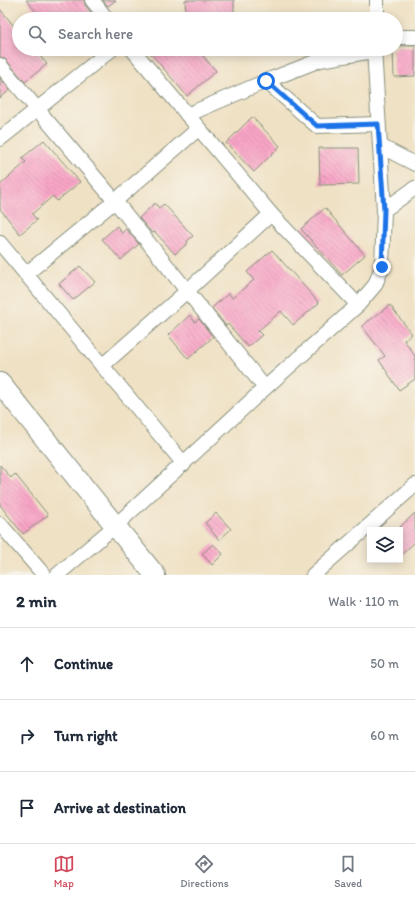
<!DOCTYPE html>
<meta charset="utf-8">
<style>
body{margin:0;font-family:Itim,sans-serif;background:#f2f2f3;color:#1f2937}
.controls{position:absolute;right:12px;bottom:12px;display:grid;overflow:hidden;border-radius:0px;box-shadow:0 2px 10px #0003}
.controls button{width:36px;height:36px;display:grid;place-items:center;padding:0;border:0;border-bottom:1px solid #e0e1e3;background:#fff;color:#1f2937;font:20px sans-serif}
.stop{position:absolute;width:12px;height:12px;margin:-9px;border:3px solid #1a73e8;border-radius:50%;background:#fff}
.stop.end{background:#1a73e8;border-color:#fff;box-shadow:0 1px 4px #0008}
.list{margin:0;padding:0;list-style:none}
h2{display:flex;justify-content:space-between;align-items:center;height:52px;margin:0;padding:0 16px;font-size:17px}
h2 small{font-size:13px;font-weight:400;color:#747a83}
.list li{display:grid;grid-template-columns:26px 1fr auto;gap:12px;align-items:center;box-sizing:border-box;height:72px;padding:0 16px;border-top:1px solid #e0e1e3}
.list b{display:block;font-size:15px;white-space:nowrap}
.list em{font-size:13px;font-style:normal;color:#747a83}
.icon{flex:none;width:22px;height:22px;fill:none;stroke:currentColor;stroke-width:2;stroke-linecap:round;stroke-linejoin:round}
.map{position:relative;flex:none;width:415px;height:575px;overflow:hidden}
.search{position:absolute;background:#fff;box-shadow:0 2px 10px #0003;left:12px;right:12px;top:12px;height:44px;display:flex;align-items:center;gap:10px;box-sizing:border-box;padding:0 14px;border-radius:22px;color:#747a83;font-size:15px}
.sheet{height:268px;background:#fff}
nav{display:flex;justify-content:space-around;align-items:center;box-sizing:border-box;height:56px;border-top:1px solid #e0e1e3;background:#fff;font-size:11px;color:#747a83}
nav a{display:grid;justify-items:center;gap:2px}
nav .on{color:#d1495b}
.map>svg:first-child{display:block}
.building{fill:url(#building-back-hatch)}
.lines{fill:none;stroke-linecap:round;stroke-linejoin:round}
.street-casing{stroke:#878f7c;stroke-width:16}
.secondary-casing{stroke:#878f7c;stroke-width:22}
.street{stroke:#fff;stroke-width:14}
.secondary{stroke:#fff;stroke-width:20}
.route{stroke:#1a73e8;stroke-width:5}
</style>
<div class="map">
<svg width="415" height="575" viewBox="0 0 415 575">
<defs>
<pattern id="building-back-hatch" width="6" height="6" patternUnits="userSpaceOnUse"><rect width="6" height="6" fill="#f9a5c7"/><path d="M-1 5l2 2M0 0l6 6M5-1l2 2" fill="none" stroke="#c988a2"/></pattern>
</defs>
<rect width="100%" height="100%" fill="#f7f3e8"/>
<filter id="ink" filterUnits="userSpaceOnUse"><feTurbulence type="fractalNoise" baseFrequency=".025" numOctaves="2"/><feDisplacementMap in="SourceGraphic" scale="8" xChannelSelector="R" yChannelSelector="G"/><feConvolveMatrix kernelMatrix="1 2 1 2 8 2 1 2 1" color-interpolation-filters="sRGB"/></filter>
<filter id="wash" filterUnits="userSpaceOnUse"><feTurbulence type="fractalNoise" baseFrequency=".012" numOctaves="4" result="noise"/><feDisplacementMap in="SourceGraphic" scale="16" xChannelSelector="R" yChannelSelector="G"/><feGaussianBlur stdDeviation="0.9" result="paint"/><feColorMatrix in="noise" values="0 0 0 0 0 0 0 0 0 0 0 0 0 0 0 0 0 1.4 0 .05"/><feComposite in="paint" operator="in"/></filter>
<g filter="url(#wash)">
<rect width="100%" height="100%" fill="#efe1c4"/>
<g id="blocks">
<!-- building -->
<g class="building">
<path d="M 26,0 L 84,0 L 85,5 L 95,17 L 92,19 L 42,19 Z"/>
<path d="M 103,0 L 116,0 L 108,6 Z"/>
<path d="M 185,0 L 234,0 L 234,14 L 186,15 Z"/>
<path d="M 0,9 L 19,32 L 19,49 L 34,49 L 47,64 L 25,82 L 6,60 L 0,57 Z"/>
<path d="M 396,46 L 415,46 L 415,76 L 394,77 L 393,49 L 396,49 Z"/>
<path d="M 147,49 L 197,49 L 216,71 L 187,96 Z"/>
<path d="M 0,78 L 10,90 L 0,98 Z"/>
<path d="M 252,117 L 280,146 L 254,172 L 226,143 Z"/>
<path d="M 44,140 L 80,182 L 57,201 L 53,196 L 32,214 L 37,220 L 20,234 L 0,209 L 0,185 L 26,162 L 22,158 Z"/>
<path d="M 319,148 L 358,148 L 359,184 L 320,185 Z"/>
<path d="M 155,203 L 159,208 L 164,204 L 193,236 L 187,241 L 188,243 L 175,254 L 155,232 L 152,233 L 139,218 Z"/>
<path d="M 325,208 L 365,255 L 342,275 L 301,229 Z"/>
<path d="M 117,226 L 122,233 L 126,229 L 139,244 L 121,260 L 102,239 Z"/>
<path d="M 272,250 L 319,303 L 293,325 L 281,311 L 258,331 L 262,335 L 248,347 L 228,324 L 226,326 L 212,308 L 229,293 L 232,298 L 254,280 L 247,272 Z"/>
<path d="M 80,266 L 95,282 L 73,300 L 59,284 Z"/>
<path d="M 390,305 L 412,334 L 404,340 L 415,356 L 415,379 L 399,390 L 379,360 L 385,356 L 362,326 Z"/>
<path d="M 190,315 L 195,322 L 199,319 L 213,337 L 188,359 L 168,335 Z"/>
<path d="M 0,465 L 11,478 L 15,474 L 48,515 L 23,534 L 0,505 Z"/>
<path d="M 216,513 L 231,529 L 219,540 L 205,523 Z"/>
<path d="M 415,513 L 415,542 L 400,556 L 400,527 Z"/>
<path d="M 213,544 L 223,554 L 212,565 L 202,554 Z"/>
</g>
</g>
</g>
<g filter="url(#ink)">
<use href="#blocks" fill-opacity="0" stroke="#878f7c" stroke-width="1"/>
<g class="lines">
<defs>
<g id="street">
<path d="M 92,0 L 107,19"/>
<path d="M 377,0 L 377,19"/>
<path d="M 396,37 L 415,37"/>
<path d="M 132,49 L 271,214 L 358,305"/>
<path d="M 374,49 L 384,210"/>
<path d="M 0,65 L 115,201 L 265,388"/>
<path d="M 266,81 L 317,126 L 378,124"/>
<path d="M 187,115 L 266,81 L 320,60 L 373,51"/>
<path d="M 0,139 L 112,49"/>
<path d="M 380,146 L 415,164"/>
<path d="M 0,243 L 184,464"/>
<path d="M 26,274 L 115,201 L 198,129"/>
<path d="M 102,366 L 187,291 L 271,214"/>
<path d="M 0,524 L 44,575"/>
<path d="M 57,575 L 115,526 L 265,388 L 358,305 L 375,285 L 382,267 L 384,210 L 415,188"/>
<path d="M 313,575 L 415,485"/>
</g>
<path id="secondary" d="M 0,383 L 155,575"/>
</defs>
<!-- street casing -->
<use href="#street" class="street-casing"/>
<!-- secondary casing -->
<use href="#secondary" class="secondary-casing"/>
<!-- street -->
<use href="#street" class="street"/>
<!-- secondary -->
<use href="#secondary" class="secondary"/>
</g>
</g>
<g class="lines" filter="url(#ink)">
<!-- route -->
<path class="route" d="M 266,81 L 317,126 L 378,124 L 384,210 L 382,267"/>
</g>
</svg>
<div class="controls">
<button><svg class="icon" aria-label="layers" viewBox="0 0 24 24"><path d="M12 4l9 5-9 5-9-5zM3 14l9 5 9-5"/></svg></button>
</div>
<div class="stop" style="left:266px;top:81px"></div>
<div class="stop end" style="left:382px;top:267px"></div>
<div class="search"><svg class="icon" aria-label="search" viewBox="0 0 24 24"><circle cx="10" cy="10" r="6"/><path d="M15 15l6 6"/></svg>Search here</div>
</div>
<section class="sheet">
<h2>2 min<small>Walk · 110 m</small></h2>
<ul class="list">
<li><svg class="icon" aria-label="ahead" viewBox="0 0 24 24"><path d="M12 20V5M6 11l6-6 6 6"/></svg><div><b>Continue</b></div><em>50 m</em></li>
<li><svg class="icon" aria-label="right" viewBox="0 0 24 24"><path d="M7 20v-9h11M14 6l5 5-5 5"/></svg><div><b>Turn right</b></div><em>60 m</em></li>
<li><svg class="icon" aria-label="arrive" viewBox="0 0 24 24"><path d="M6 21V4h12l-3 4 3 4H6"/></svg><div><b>Arrive at destination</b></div></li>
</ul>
</section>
<nav>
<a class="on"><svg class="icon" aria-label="map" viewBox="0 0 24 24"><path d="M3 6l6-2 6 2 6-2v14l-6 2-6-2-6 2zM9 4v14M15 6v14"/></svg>Map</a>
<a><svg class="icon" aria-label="directions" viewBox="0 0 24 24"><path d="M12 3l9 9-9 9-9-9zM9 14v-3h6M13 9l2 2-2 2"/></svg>Directions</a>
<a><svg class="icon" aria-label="saved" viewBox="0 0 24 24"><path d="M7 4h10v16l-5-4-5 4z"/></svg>Saved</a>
</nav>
